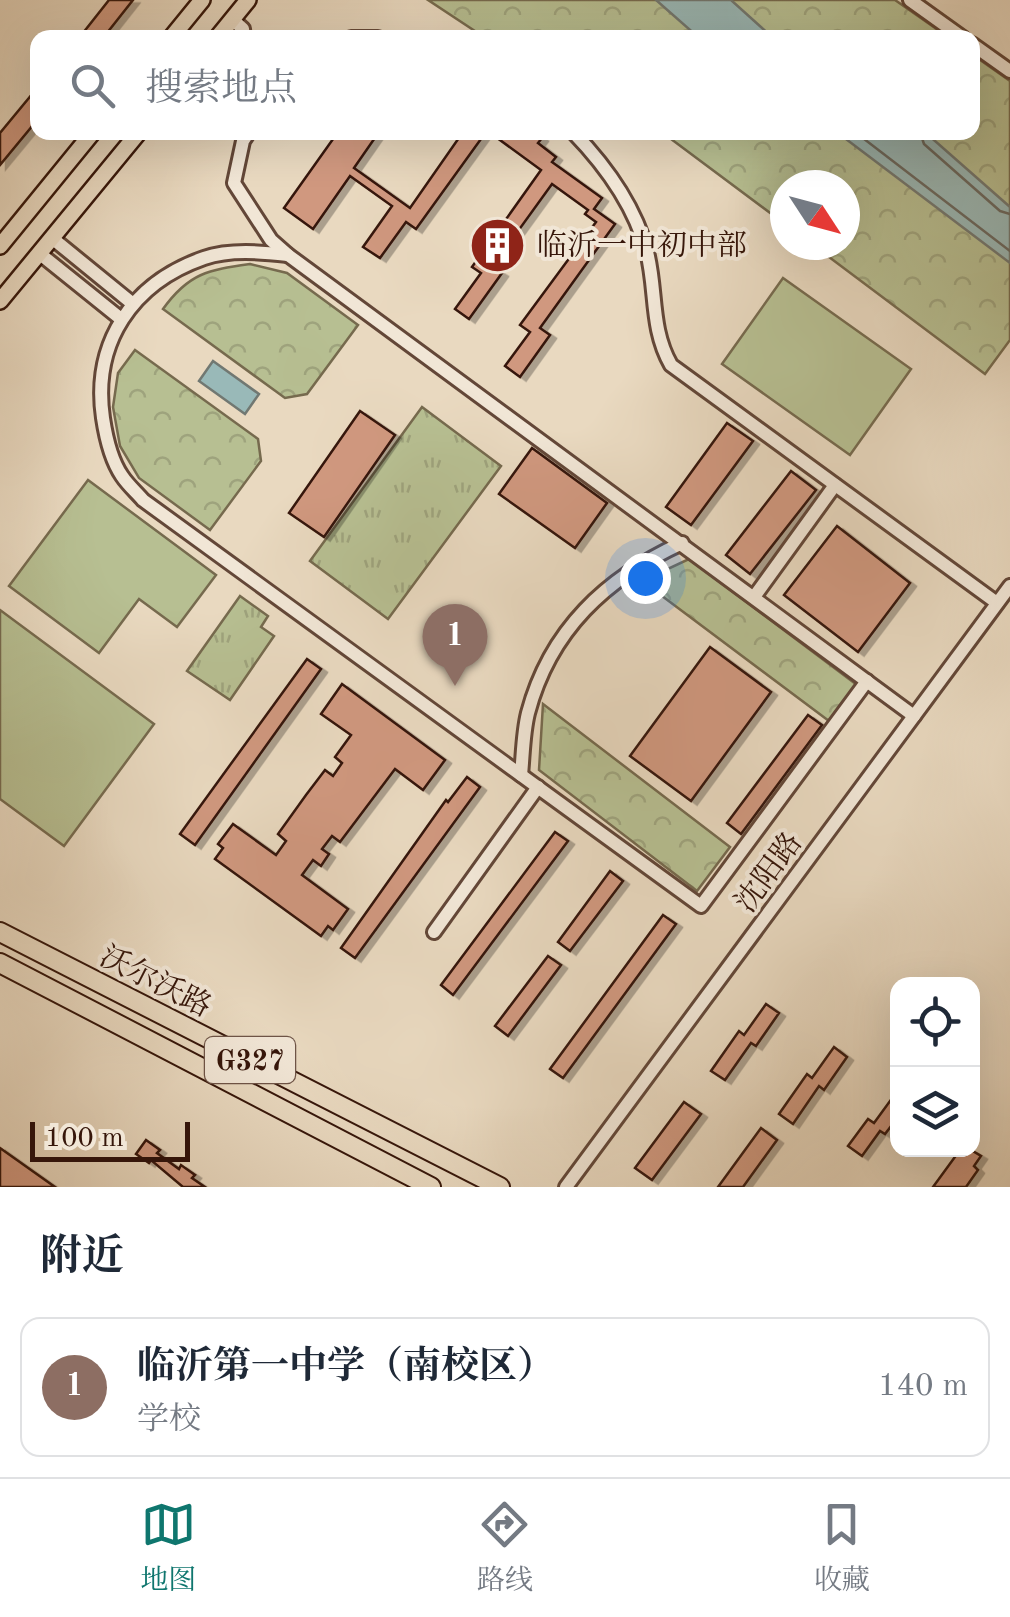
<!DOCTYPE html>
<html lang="zh">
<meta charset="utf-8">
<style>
body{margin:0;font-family:"Old Standard TT","Noto Serif SC",serif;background:#f2f2f3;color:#1f2937}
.controls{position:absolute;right:30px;bottom:30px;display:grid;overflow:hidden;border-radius:20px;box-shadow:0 10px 40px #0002}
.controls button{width:90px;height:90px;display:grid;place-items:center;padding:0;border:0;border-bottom:2px solid #e0e1e3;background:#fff;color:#1f2937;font:50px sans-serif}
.compass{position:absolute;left:770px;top:170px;width:90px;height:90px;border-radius:50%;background:#fff;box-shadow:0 10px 40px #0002;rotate:126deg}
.scale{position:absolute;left:30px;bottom:25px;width:160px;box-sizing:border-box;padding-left:10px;border:5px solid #36160a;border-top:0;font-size:28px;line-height:35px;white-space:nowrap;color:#36160a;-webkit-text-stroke:8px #f1e6d6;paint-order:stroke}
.you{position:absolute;left:645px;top:578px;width:35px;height:35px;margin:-25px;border:8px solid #fff;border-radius:50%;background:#1a73e8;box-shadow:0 0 0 15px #1a73e833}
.badge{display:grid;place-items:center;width:65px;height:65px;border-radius:50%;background:#0f766e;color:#fff;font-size:32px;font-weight:700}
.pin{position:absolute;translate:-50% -82px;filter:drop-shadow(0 2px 5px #0008)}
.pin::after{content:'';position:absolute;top:52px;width:35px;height:30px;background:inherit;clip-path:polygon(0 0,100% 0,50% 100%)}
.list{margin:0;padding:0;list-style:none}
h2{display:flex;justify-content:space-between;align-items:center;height:130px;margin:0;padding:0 40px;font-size:42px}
h2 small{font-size:32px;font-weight:400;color:#747a83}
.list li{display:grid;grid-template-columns:65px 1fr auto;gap:30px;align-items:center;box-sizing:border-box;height:140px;margin:0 20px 20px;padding:0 20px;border:2px solid #e0e1e3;border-radius:20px}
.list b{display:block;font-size:38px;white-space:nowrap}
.list p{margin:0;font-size:32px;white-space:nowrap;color:#747a83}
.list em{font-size:32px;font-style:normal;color:#747a83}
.icon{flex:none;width:55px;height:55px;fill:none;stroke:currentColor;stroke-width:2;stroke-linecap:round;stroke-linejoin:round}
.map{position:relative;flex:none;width:1010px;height:1187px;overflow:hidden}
.search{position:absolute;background:#fff;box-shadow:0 10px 40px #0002;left:30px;right:30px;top:30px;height:110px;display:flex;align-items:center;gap:25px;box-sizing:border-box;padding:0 35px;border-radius:20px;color:#747a83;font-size:38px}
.sheet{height:290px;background:#fff}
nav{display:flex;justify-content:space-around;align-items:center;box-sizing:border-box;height:140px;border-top:2px solid #e0e1e3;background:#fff;font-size:28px;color:#747a83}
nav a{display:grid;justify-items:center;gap:5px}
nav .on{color:#0f766e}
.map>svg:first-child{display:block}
.grass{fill:url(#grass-tufts);stroke:#766a4e;stroke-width:2.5}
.park{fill:url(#park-crowns);stroke:#766a4e;stroke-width:2.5}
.pitch{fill:#b7bf92;stroke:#766a4e;stroke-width:2.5}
.water{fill:#99b9b8;stroke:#717872;stroke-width:2.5}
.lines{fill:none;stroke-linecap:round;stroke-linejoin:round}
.shore{stroke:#686861;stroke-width:2.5}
.building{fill:#d0987f;stroke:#36160a;stroke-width:2.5;filter:url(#shadow)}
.minor-casing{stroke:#634738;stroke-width:18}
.major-casing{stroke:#36160a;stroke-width:20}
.highway-casing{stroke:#36160a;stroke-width:22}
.minor{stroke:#f1e6d6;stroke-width:12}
.major{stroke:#e9d9c0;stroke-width:15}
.highway{stroke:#e9d9c0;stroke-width:18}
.labels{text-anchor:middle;stroke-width:8;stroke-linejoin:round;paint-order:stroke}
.shield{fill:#f1e6d6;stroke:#6e5447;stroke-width:2.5}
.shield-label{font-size:28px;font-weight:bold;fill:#36160a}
.poi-label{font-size:30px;fill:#36160a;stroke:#f1e6d6;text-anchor:start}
.street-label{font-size:30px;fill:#36160a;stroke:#f1e6d6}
</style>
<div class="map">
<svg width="1010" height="1187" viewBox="0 0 1010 1187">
<defs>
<pattern id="grass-tufts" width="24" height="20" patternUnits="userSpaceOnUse" patternTransform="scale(2.5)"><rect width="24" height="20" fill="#b7bf92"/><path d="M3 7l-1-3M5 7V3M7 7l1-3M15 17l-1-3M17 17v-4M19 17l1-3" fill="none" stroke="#9ea37d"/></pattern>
<pattern id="park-crowns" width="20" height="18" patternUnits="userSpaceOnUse" patternTransform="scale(2.5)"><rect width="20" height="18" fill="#b7bf92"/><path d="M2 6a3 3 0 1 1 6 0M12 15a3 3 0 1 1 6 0" fill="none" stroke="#9ea37d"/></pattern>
<filter id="shadow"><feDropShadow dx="6" dy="3.5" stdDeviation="0" flood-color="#0004"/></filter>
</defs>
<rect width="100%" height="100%" fill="#e9d9c0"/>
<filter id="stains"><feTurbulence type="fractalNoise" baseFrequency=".002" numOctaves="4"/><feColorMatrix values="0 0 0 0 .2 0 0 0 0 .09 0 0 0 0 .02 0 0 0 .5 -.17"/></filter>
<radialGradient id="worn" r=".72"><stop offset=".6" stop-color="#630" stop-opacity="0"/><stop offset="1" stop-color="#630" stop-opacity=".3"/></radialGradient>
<!-- grass -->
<g class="grass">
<path d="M 422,407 L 501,466 L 388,619 L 310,561 Z"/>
<path d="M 240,596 L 268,616 L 261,627 L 274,636 L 230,700 L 187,671 Z"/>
</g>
<!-- park -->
<g class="park">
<path d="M 428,0 L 895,0 L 948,37 L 484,37 Z"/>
<path d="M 973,55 L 1010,81 L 1010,340 L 985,374 L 813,245 L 845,245 L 845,185 L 785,185 L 785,224 L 663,133 L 972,132 Z"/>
<path d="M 250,264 L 287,273 L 358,325 L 307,394 L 285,398 L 163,309 C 189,273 208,270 250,264 Z"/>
<path d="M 135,350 L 258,439 L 261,461 L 210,530 L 139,478 L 120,446 L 113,407 L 118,373 Z"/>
<path d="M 689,559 L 857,685 L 829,721 L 642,581 Z"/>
<path d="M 543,704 L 730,847 L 697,891 L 539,770 Z"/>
</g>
<!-- pitch -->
<g class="pitch">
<path d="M 783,278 L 911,369 L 850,455 L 722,364 Z"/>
<path d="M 88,480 L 216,575 L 177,627 L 139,599 L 99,653 L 9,586 Z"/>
<path d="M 0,610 L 154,724 L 64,846 L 0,799 Z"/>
</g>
<!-- water -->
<g class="water">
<path d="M 656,0 L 731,0 L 772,37 L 698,37 Z"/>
<path d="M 838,133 L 926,133 L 1010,207 L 1010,263 Z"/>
<path d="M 213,361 L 259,394 L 245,414 L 199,381 Z"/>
</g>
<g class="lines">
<!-- shore -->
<g class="shore">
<path d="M 855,132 L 1010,251"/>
<path d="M 920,132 L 924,144 L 1000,211 L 1010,214"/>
</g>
</g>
<!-- building -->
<g class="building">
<path d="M 109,0 L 133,0 L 103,38 L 79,38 Z"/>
<path d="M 38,87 L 38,119 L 0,165 L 0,133 Z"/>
<path d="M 338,132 L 379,132 L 354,168 L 410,208 L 463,132 L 486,132 L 416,229 L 406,222 L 380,258 L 363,247 L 392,206 L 350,176 L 313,229 L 284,208 Z"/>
<path d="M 489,132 L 535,132 L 542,138 L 538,143 L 556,157 L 552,162 L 602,198 L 594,209 L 615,224 L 540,328 L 550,335 L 520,377 L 505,366 L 530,332 L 520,325 L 596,222 L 585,214 L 588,210 L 552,184 L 492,267 L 502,273 L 469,319 L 455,309 L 481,273 L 472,267 L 541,170 Z"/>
<path d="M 360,411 L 395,435 L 324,537 L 289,513 Z"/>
<path d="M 727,423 L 753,441 L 691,525 L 666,507 Z"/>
<path d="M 532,448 L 607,503 L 575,548 L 499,494 Z"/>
<path d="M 791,471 L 816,490 L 750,574 L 726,555 Z"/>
<path d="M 837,526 L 910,583 L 858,652 L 784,595 Z"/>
<path d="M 710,647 L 771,692 L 691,801 L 630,756 Z"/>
<path d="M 307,659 L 321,669 L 195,845 L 180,834 Z"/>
<path d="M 342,684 L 445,760 L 423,790 L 395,769 L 340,842 L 332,836 L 322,849 L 329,854 L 321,866 L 313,860 L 302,875 L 348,909 L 333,930 L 328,926 L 321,936 L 215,859 L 223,848 L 218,844 L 233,824 L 276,855 L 286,841 L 278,834 L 306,795 L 325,770 L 333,776 L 342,763 L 335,757 L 351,735 L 321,714 Z"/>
<path d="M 808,715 L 822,725 L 741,834 L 727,823 Z"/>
<path d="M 467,777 L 480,787 L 355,958 L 341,948 L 446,800 L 448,802 Z"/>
<path d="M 555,832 L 568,841 L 453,995 L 441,985 Z"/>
<path d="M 610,871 L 623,881 L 570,951 L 558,942 Z"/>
<path d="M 663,915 L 676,924 L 563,1078 L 550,1069 Z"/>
<path d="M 548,956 L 561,965 L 508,1036 L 495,1026 Z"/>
<path d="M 766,1004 L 779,1013 L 756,1046 L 751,1043 L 725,1080 L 711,1071 L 739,1031 L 744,1035 Z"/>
<path d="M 834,1047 L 847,1057 L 824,1090 L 819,1086 L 793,1124 L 779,1114 L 807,1074 L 812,1078 Z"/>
<path d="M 898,1090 L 898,1117 L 885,1134 L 880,1131 L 862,1156 L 848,1146 L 868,1119 L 874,1123 Z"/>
<path d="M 684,1102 L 701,1114 L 652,1180 L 635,1168 Z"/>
<path d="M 761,1128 L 777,1140 L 743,1187 L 718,1187 Z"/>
<path d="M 146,1140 L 160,1150 L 157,1153 L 179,1169 L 181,1165 L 195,1175 L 192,1178 L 205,1187 L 183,1187 L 151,1160 L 149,1163 L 136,1154 Z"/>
<path d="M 0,1148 L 55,1187 L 0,1187 Z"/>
<path d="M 960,1150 L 971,1150 L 981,1156 L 974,1166 L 978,1170 L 966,1187 L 933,1187 Z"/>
</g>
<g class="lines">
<defs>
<g id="minor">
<path d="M 910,0 L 963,38"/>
<path d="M 232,19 L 243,29 L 244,38"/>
<path d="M 351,38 L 378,38"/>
<path d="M 972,44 L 1010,71"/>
<path d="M 249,132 L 243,141 L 234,183 L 271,240 L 288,255 L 914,716"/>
<path d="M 573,132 C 605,165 635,207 647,252 C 657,291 650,328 671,365 L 997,603"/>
<path d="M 52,238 L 133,304"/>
<path d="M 39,253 L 121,319"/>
<path d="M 288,255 C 261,252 230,249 204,258 C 132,283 92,343 103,418 C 106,438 111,460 122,476 C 128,485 136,492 143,500 L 701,906 L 867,681"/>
<path d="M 754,597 L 835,485"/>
<path d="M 521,775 C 523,755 523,733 528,713 C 550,630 606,578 682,543"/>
<path d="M 434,932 L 538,787"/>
<path d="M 566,1187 L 1010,586"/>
</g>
<g id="major">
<path d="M 171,38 L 202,0"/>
<path d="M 217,38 L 248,0"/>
<path d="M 0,246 L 93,132"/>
<path d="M 0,301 L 139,132"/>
</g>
<g id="highway">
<path d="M 0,932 L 500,1187"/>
<path d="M 0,963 L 431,1187"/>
</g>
</defs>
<!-- minor casing -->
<use href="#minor" class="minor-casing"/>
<!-- major casing -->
<use href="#major" class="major-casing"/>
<!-- highway casing -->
<use href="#highway" class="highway-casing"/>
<!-- minor -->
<use href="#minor" class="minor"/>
<!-- major -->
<use href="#major" class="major"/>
<!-- highway -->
<use href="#highway" class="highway"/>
</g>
<!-- icons -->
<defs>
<symbol id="building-disc" viewBox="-11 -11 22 22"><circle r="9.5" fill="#8f2418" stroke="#f1e6d6"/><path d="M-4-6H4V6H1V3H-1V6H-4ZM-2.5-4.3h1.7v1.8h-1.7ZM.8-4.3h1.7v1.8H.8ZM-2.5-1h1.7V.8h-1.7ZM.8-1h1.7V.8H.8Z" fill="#fff"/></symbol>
</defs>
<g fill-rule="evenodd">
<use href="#building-disc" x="466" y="214" width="63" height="63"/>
</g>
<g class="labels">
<!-- shield labels -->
<rect class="shield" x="205" y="1037" width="90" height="46" rx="8"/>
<g class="shield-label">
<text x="250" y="1070">G327</text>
</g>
<!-- poi labels -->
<g class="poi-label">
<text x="537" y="255">临沂一中初中部</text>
</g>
<!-- street labels -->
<g class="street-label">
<text transform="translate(768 872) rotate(-54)" y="10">沈阳路</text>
<text transform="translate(156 981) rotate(27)" y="10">沃尔沃路</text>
</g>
</g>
<rect width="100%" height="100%" filter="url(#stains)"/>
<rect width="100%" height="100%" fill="url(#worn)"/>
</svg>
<div class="controls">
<button><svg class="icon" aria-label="locate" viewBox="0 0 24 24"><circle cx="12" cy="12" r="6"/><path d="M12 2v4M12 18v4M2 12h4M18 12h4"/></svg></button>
<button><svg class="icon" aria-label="layers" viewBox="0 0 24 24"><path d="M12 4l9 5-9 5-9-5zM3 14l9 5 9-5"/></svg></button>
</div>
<svg class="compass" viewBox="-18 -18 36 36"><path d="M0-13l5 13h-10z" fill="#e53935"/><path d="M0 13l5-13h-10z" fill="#747a83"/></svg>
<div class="scale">100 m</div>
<div class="you"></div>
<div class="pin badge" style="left:455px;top:686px;background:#8d6e63">1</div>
<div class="search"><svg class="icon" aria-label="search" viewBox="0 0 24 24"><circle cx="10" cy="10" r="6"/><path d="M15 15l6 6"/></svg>搜索地点</div>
</div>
<section class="sheet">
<h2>附近<small></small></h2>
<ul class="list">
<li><span class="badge" style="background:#8d6e63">1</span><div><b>临沂第一中学（南校区）</b><p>学校</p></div><em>140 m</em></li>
</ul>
</section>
<nav>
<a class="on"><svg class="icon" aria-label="map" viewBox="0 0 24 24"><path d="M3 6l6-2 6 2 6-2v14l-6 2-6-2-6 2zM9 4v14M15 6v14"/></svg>地图</a>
<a><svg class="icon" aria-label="directions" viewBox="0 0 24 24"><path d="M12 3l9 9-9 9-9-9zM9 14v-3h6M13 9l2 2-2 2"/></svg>路线</a>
<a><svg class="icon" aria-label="saved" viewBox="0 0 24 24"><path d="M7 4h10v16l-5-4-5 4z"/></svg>收藏</a>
</nav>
